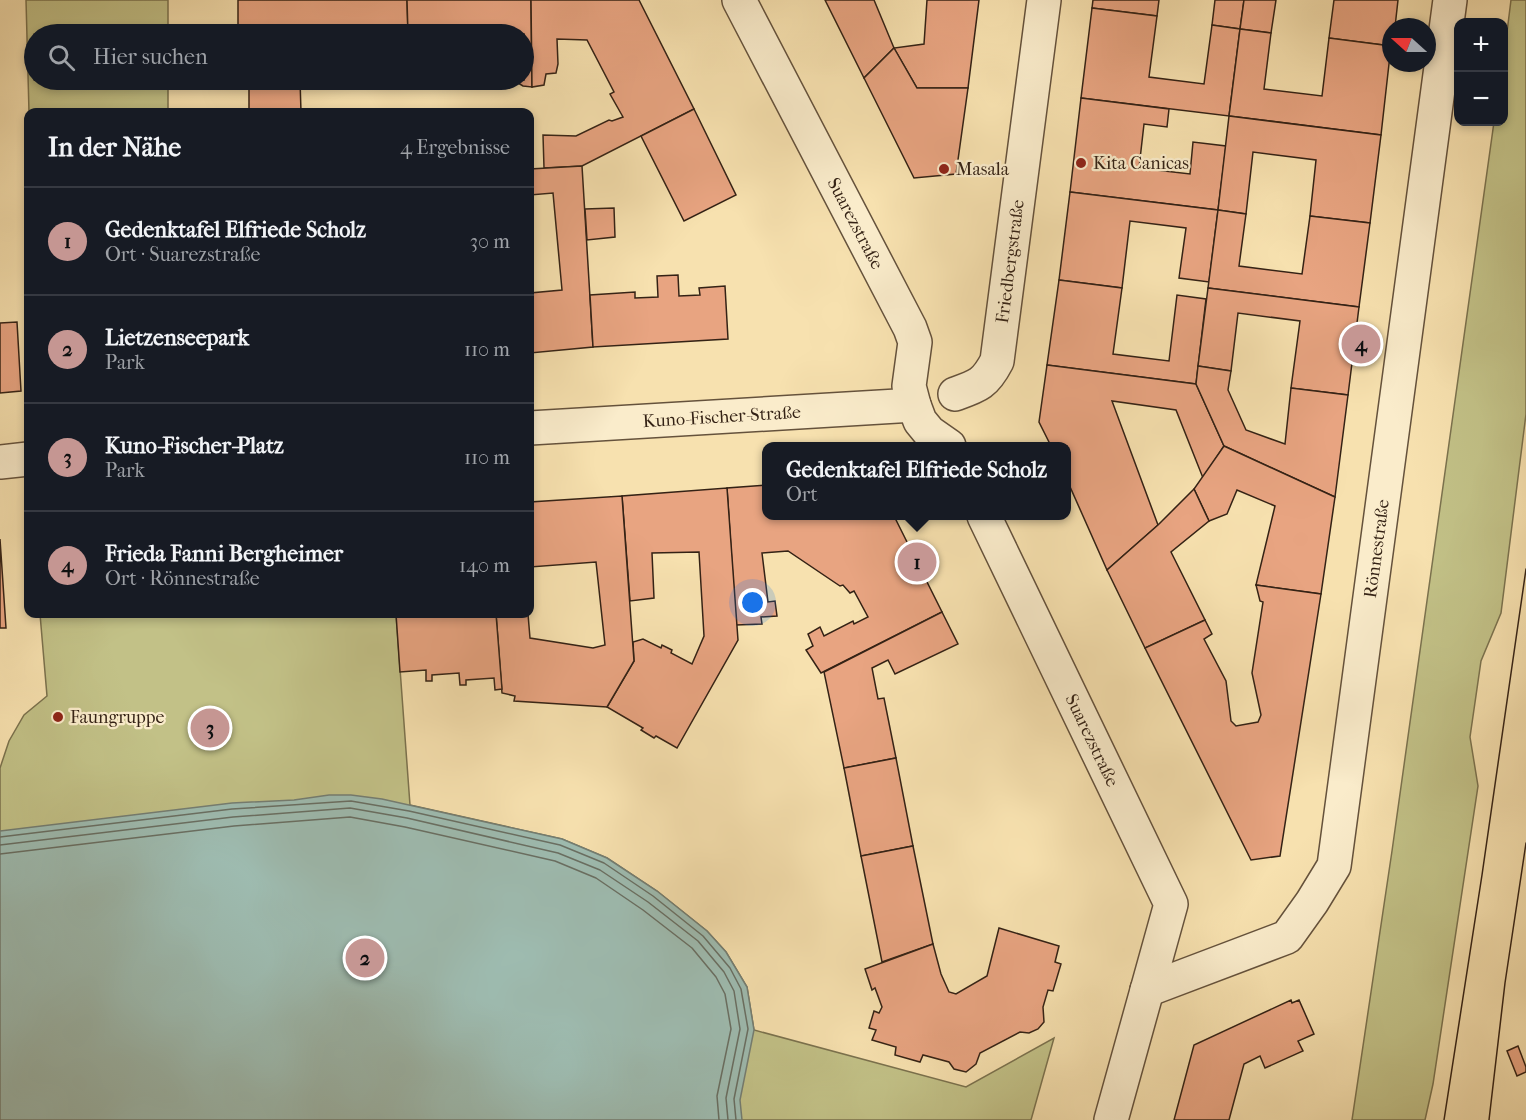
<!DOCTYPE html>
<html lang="de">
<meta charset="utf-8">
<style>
body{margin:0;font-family:"IM FELL French Canon",serif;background:#242831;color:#f1f3f6}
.controls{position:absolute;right:18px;top:18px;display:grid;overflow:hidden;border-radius:12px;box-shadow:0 3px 9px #0003}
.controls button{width:54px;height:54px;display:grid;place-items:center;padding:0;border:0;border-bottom:2px solid #363941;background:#171b24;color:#f1f3f6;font:30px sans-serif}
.compass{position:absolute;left:1382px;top:18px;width:54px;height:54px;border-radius:50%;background:#171b24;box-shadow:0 3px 9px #0003;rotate:291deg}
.you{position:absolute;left:753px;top:603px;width:21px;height:21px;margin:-15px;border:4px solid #fff;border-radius:50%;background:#1a73e8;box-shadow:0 0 0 9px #1a73e833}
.badge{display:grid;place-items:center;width:39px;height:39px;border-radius:50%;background:#c59692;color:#111;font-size:20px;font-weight:700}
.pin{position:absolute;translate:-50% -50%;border:3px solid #fff;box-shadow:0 2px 6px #0006}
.popup{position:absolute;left:762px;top:442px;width:309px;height:78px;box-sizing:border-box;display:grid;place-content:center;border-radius:12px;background:#171b24;filter:drop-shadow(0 2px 4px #0005);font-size:20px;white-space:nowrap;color:#9ea1a6}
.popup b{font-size:22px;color:#f1f3f6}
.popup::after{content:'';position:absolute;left:50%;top:100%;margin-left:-12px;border:12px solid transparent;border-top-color:#171b24}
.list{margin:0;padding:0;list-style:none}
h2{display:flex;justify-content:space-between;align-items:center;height:78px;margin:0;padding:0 24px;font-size:26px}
h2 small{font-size:20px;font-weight:400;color:#9ea1a6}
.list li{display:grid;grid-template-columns:39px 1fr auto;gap:18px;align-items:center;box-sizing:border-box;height:108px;padding:0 24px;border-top:2px solid #363941}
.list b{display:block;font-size:22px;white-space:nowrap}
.list p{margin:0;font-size:20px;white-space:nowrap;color:#9ea1a6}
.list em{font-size:20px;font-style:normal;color:#9ea1a6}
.icon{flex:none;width:33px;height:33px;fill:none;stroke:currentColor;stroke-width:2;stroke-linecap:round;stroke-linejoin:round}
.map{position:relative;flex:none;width:1526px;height:1120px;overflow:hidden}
.search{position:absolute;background:#171b24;box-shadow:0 3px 9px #0003;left:24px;top:24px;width:510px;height:66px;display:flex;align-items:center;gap:15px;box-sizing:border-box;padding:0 21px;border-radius:33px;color:#9ea1a6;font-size:22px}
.panel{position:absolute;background:#171b24;box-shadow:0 3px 9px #0003;left:24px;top:108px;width:510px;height:510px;border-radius:12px}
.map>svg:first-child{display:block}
.green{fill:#c2c187;stroke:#7b724e;stroke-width:1.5}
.water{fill:#9ebcb1;stroke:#747e73;stroke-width:1.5}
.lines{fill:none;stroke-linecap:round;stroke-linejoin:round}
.shore{stroke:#696f63;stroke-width:1.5}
.building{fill:#e8a481;stroke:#342215;stroke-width:1.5}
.minor-casing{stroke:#65523c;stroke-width:36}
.minor{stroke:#faeccb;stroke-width:33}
.tram{stroke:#342215;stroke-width:1.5}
.poi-dot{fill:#8f2418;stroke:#faeccb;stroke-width:2}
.labels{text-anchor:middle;stroke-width:4.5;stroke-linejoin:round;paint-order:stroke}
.poi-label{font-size:18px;fill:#342215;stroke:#faeccb;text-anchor:start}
.street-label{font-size:18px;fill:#342215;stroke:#faeccb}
</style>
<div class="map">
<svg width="1526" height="1120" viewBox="0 0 1526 1120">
<rect width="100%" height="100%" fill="#f7e1af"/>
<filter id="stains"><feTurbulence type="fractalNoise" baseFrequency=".00333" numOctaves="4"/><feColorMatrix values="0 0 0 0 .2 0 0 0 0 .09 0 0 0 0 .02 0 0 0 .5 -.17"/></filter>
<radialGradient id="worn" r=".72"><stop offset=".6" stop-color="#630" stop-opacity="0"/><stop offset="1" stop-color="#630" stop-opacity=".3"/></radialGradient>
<!-- green -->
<g class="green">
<path d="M 26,0 L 168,0 L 168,34 L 34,34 L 34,80 L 168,80 L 168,112 L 29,112 Z"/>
<path d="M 1511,0 L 1526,0 L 1526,414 L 1501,613 L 1481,661 L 1470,737 L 1478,786 L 1433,1084 L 1425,1120 L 1352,1120 L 1392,851 L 1494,122 L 1504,122 L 1504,56 Z"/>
<path d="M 40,614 L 396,614 L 410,805 L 562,839 L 607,858 L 657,891 L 707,931 L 726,952 L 747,987 L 754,1030 L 966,1087 L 1054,1038 L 1031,1120 L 0,1120 L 0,768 L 9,741 L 24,715 L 47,696 Z"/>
</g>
<!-- water -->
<path class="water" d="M 329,795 L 351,795 L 382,799 L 562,839 L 607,858 L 657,891 L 707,931 L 726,952 L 747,987 L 754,1030 L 740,1100 L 742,1120 L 0,1120 L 0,831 L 232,803 L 294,800 Z"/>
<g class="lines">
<!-- shore -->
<g class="shore">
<path d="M 0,837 L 232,809 L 351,801 L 409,811 L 560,845 L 604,863 L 653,896 L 703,936 L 730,968 L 741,989 L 748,1029 L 734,1099 L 736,1120"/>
<path d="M 0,845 L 233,817 L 350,808 L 407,818 L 558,853 L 600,870 L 648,902 L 698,941 L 724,972 L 734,991 L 740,1029 L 726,1098 L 728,1120"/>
<path d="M 0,854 L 234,826 L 350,817 L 405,827 L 555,861 L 596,878 L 643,910 L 692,948 L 716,977 L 725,994 L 731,1029 L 717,1096 L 719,1120"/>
</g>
</g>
<!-- building -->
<g class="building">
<path d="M 238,0 L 407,0 L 408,34 L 238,34 Z"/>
<path d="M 407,0 L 531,0 L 532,87 L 523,86 L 513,80 L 524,80 L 524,34 L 408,34 Z"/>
<path d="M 531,0 L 639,0 L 694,109 L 582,166 L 544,168 L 543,135 L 576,136 L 609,120 L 612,121 L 623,117 L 610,94 L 614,92 L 587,40 L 557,39 L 558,64 L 556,73 L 546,74 L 544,85 L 532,87 Z"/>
<path d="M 825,0 L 874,0 L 894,48 L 864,78 Z"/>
<path d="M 927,0 L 979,0 L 968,88 L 917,88 L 894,48 L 924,44 Z"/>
<path d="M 1093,0 L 1159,0 L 1157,16 L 1092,8 Z"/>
<path d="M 1215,0 L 1244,0 L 1240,29 L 1212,25 Z"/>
<path d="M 1244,0 L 1276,0 L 1271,33 L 1240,29 Z"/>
<path d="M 1334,0 L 1398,0 L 1395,27 L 1391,27 L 1391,46 L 1329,38 Z"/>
<path d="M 1092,8 L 1157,16 L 1149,77 L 1204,84 L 1212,25 L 1240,29 L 1229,116 L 1081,98 Z"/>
<path d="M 1240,29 L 1271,33 L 1264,89 L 1322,96 L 1329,38 L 1391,46 L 1381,135 L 1229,116 Z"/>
<path d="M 894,48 L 917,88 L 968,88 L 956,174 L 914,178 L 864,78 Z"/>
<path d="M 249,80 L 300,80 L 301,112 L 249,112 Z"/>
<path d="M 1081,98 L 1169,109 L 1167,127 L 1144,124 L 1139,168 L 1190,174 L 1193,142 L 1226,146 L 1218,210 L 1070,192 Z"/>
<path d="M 694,109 L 736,195 L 684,221 L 641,136 Z"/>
<path d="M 1229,116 L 1381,135 L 1370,223 L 1310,216 L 1316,160 L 1253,152 L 1246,214 L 1218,210 Z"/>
<path d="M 582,166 L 593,347 L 530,353 L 530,293 L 562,290 L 553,193 L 530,195 L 530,169 Z"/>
<path d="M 1070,192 L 1218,210 L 1209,282 L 1179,278 L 1186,228 L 1130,221 L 1122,288 L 1059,280 Z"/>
<path d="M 614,208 L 615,237 L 587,240 L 585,209 Z"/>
<path d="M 1218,210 L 1246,214 L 1239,266 L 1302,274 L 1310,216 L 1370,223 L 1359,307 L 1208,288 Z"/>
<path d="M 678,275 L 679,296 L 700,295 L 699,288 L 725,286 L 728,339 L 593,347 L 590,295 L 635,292 L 635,298 L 658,297 L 657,276 Z"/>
<path d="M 1059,280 L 1122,288 L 1113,354 L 1169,361 L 1177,295 L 1206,299 L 1196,384 L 1047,365 Z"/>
<path d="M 1208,288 L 1359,307 L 1348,395 L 1291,388 L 1300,321 L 1238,313 L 1231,371 L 1198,366 Z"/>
<path d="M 17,322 L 21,391 L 0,393 L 0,323 Z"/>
<path d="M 1047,365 L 1196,384 L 1224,446 L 1203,478 L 1176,410 L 1112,401 L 1158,525 L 1107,570 L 1067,480 L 1067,446 L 1051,446 L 1039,422 Z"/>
<path d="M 1198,366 L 1231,371 L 1228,390 L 1246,430 L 1285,444 L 1291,388 L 1348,395 L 1335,497 L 1224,446 L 1196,384 Z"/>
<path d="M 1224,446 L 1335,497 L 1321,594 L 1256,585 L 1275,506 L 1237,490 L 1227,514 L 1209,521 L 1194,489 Z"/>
<path d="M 767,485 L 767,516 L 894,516 L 942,612 L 821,673 L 806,650 L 813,646 L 808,634 L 820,627 L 824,636 L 853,621 L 854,624 L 868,617 L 854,591 L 850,593 L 843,585 L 840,586 L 788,551 L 762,553 L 768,602 L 775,601 L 777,616 L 761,617 L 762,624 L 736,625 L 727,488 Z"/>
<path d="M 727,488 L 738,640 L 677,748 L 656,736 L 654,738 L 641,730 L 643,728 L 607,707 L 634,661 L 633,642 L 643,639 L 661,648 L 662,645 L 672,650 L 671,653 L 692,664 L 704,636 L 699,552 L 652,553 L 654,598 L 630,601 L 622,496 Z"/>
<path d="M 1194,489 L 1209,521 L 1171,552 L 1205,620 L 1145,648 L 1107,570 L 1158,525 Z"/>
<path d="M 622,496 L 634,661 L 607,707 L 514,701 L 515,696 L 502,693 L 496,614 L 528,614 L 530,638 L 593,648 L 605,645 L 596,562 L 530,567 L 530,502 Z"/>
<path d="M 0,539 L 6,628 L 0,628 Z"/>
<path d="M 1256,585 L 1321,594 L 1280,856 L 1251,860 L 1145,648 L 1205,620 L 1212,634 L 1204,639 L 1226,681 L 1231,721 L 1236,726 L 1258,722 L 1261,715 L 1252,673 L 1263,602 L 1260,601 Z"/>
<path d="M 942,612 L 958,644 L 895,674 L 888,660 L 872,668 L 878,699 L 884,698 L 896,758 L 844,768 L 824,672 Z"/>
<path d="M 396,614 L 496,614 L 502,689 L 495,690 L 494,678 L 466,680 L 466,685 L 460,685 L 459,673 L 432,675 L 432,681 L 426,681 L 426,670 L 400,672 Z"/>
<path d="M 896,758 L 913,846 L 861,856 L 844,768 Z"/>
<path d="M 913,846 L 933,944 L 882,962 L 861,856 Z"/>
<path d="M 999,928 L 1059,946 L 1055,962 L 1061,964 L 1053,991 L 1048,990 L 1043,1007 L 1044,1022 L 1038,1029 L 1029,1033 L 1020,1032 L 980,1053 L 976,1064 L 966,1072 L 954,1069 L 949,1062 L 923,1055 L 920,1062 L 895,1055 L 896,1047 L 872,1040 L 876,1030 L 869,1028 L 874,1011 L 879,1013 L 882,1007 L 875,988 L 872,990 L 865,969 L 933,944 L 941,974 L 949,992 L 956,994 L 987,976 Z"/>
<path d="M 1291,1000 L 1292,1003 L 1299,1000 L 1314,1034 L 1298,1041 L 1303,1051 L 1265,1068 L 1260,1056 L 1244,1064 L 1229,1120 L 1174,1120 L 1194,1045 Z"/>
<path d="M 1518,1046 L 1526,1067 L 1526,1072 L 1517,1076 L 1507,1051 Z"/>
</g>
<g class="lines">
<defs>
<g id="minor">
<path id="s1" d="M 739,0 L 910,328 L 915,342 L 909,386 L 914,405 L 920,421 L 929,432 L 949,446"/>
<path id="s2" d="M 955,394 C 978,386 985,384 997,361 L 1044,0"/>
<path id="s3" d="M 530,428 L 914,405"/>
<path d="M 0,462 L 28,459"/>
<path id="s4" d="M 984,516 L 1171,904 L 1111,1120"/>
<path id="s5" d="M 1147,990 L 1287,937 L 1312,902 L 1334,866 L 1450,0"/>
</g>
</defs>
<!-- minor casing -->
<use href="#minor" class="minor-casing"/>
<!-- minor -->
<use href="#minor" class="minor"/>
<!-- tram -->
<g class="tram">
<path d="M 1444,1120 L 1482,875 L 1526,569"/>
<path d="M 1489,1120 L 1505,983 L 1526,843"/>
</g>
</g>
<!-- markers -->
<g class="poi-dot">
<circle cx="1081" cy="163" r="6"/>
<circle cx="944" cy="169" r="6"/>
<circle cx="58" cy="717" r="6"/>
</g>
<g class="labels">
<!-- poi labels -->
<g class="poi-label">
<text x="1093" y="169">Kita Canicas</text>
<text x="956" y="175">Masala</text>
<text x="70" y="723">Faungruppe</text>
</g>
<!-- street labels -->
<g class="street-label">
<text dy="6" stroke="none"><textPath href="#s1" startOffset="252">Suarezstraße</textPath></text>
<text dy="6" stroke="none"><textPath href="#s2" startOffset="156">Friedbergstraße</textPath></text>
<text dy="6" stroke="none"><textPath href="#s3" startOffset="192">Kuno-Fischer-Straße</textPath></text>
<text dy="6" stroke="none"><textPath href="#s5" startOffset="555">Rönnestraße</textPath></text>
<text dy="6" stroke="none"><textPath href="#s4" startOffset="249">Suarezstraße</textPath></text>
</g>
</g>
<rect width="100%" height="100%" filter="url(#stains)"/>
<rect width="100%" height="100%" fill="url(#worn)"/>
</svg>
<div class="controls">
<button>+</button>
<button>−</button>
</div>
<svg class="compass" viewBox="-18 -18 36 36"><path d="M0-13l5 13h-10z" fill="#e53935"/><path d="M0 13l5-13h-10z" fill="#9ea1a6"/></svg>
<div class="you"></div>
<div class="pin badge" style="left:917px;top:562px">1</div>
<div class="popup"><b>Gedenktafel Elfriede Scholz</b>Ort</div>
<div class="pin badge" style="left:365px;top:958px">2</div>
<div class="pin badge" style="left:210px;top:728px">3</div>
<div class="pin badge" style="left:1361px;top:344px">4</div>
<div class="search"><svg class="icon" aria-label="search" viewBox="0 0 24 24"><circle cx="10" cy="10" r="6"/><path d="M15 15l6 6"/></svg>Hier suchen</div>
<section class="panel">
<h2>In der Nähe<small>4 Ergebnisse</small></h2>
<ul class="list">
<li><span class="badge">1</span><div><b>Gedenktafel Elfriede Scholz</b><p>Ort · Suarezstraße</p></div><em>30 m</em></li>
<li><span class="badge">2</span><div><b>Lietzenseepark</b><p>Park</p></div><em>110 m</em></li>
<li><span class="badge">3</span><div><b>Kuno-Fischer-Platz</b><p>Park</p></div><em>110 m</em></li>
<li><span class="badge">4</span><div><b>Frieda Fanni Bergheimer</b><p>Ort · Rönnestraße</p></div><em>140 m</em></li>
</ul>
</section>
</div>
